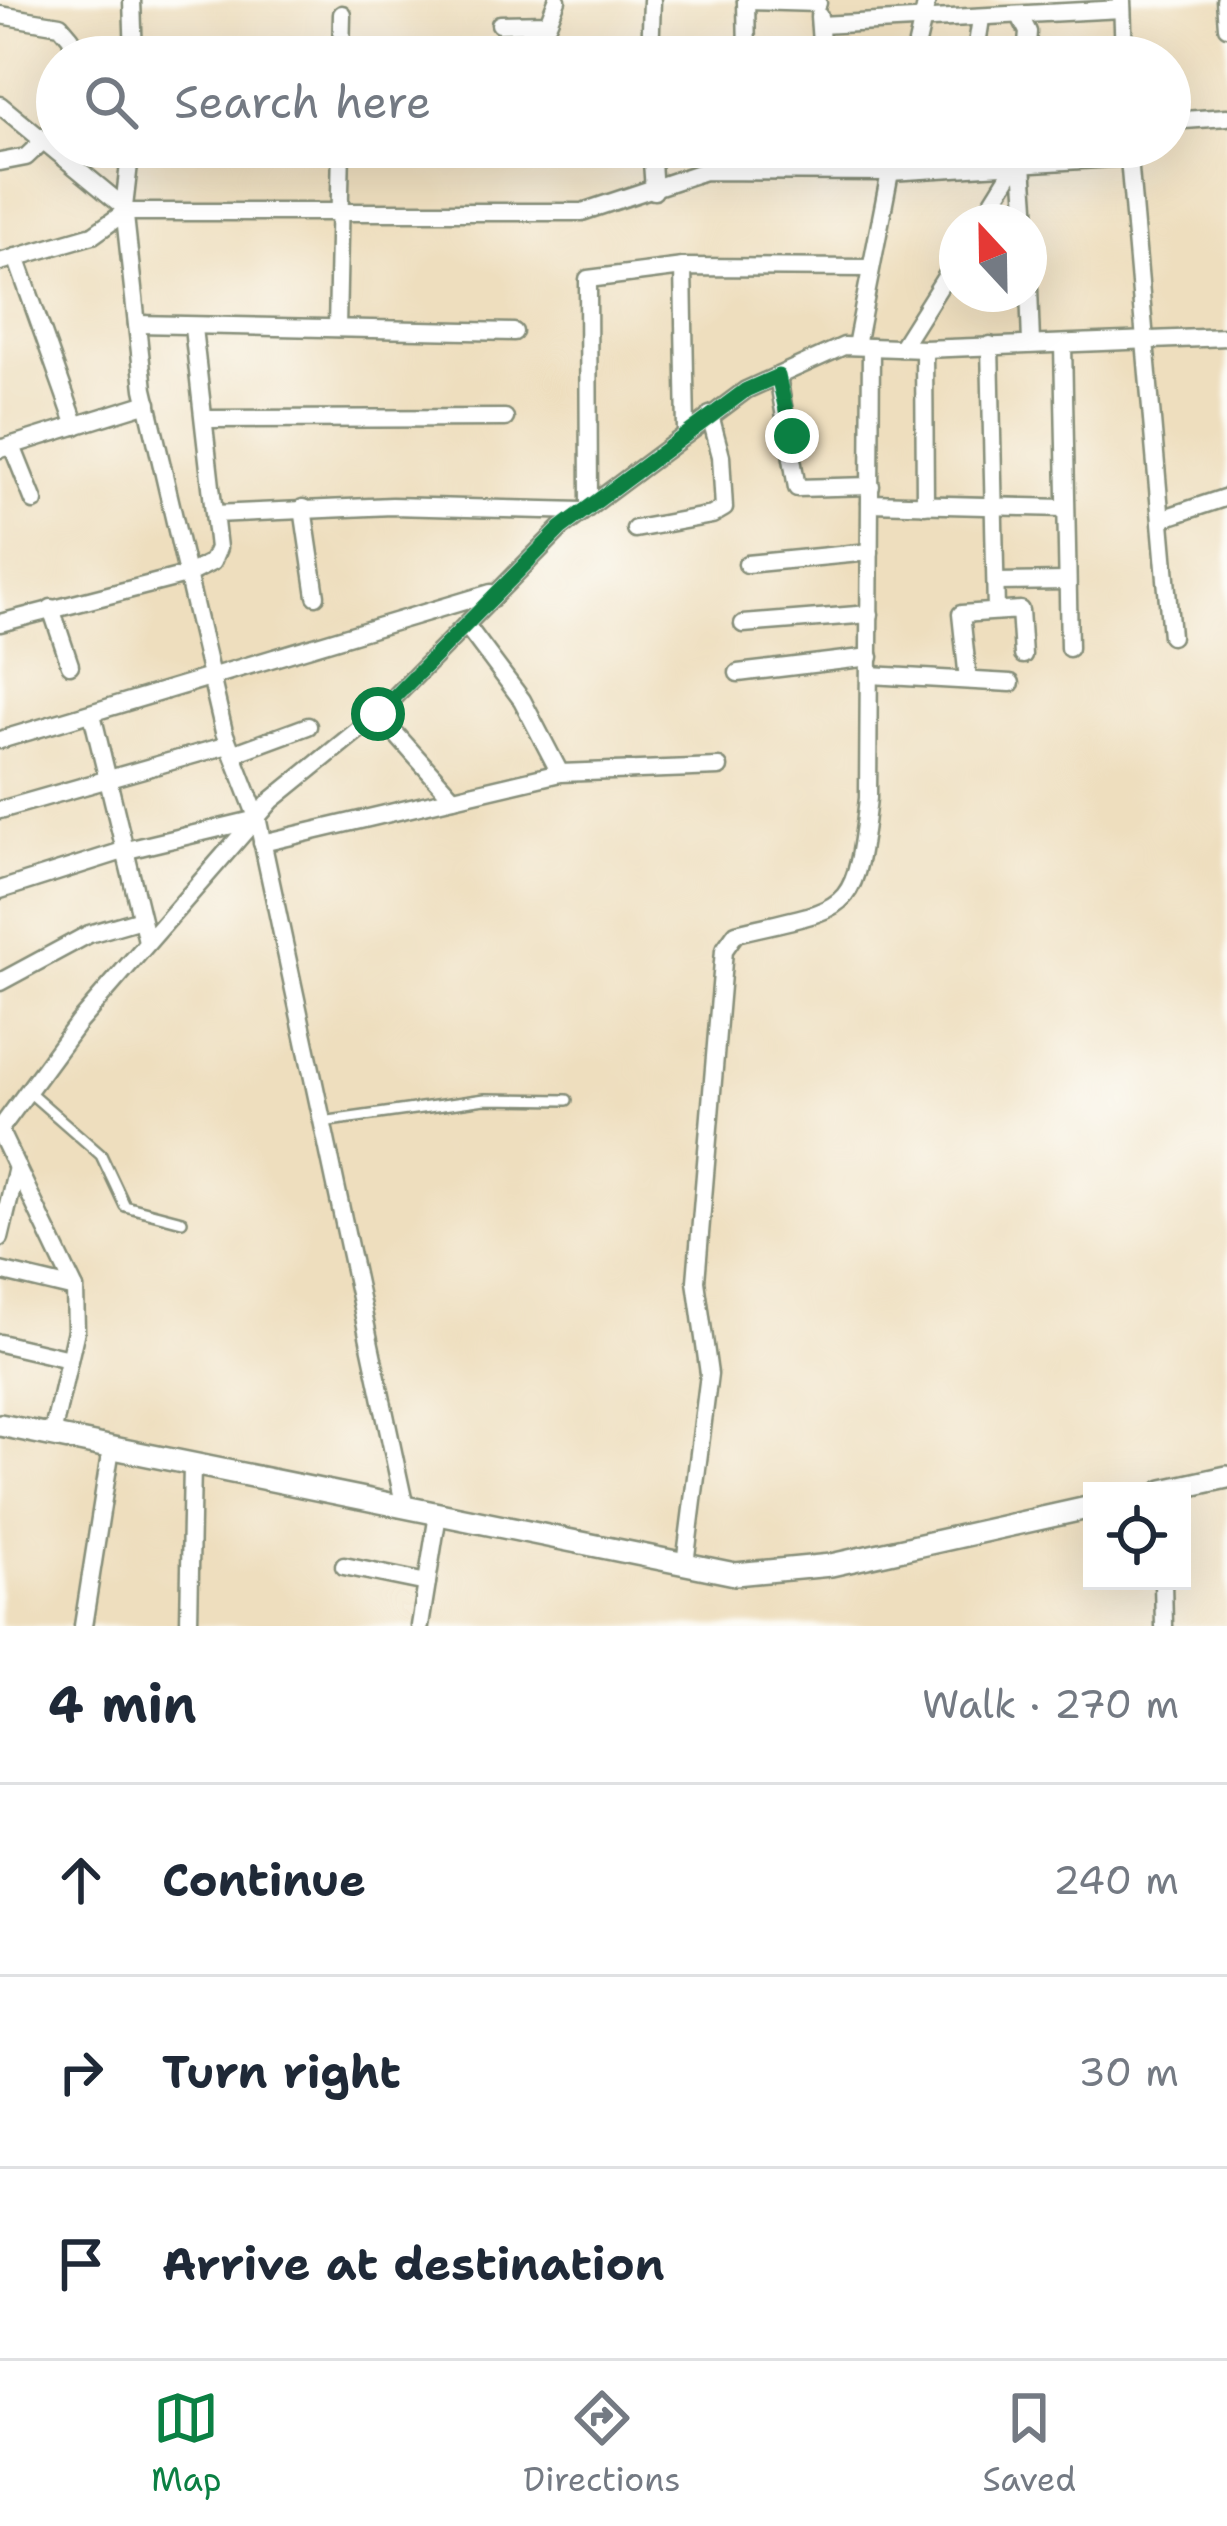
<!DOCTYPE html>
<meta charset="utf-8">
<style>
body{margin:0;font-family:"Shantell Sans",sans-serif;background:#f6f6f7;color:#1f2937}
.controls{position:absolute;right:36px;bottom:36px;display:grid;overflow:hidden;border-radius:0px;box-shadow:0 12px 48px #0002}
.controls button{width:108px;height:108px;display:grid;place-items:center;padding:0;border:0;border-bottom:3px solid #e0e1e3;background:#fff;color:#1f2937;font:60px sans-serif}
.compass{position:absolute;left:939px;top:204px;width:108px;height:108px;border-radius:50%;background:#fff;box-shadow:0 12px 48px #0002;rotate:338deg}
.stop{position:absolute;width:36px;height:36px;margin:-27px;border:9px solid #0b8043;border-radius:50%;background:#fff}
.stop.end{background:#0b8043;border-color:#fff;box-shadow:0 3px 12px #0008}
.list{margin:0;padding:0;list-style:none}
h2{display:flex;justify-content:space-between;align-items:center;height:156px;margin:0;padding:0 48px;font-size:51px}
h2 small{font-size:39px;font-weight:400;color:#747a83}
.list li{display:grid;grid-template-columns:78px 1fr auto;gap:36px;align-items:center;box-sizing:border-box;height:192px;padding:0 48px;border-top:3px solid #e0e1e3}
.list b{display:block;font-size:45px;white-space:nowrap}
.list em{font-size:39px;font-style:normal;color:#747a83}
.icon{flex:none;width:66px;height:66px;fill:none;stroke:currentColor;stroke-width:2;stroke-linecap:round;stroke-linejoin:round}
.map{position:relative;flex:none;width:1227px;height:1626px;overflow:hidden}
.search{position:absolute;background:#fff;box-shadow:0 12px 48px #0002;left:36px;right:36px;top:36px;height:132px;display:flex;align-items:center;gap:30px;box-sizing:border-box;padding:0 42px;border-radius:66px;color:#747a83;font-size:45px}
.sheet{height:732px;background:#fff}
nav{display:flex;justify-content:space-around;align-items:center;box-sizing:border-box;height:168px;border-top:3px solid #e0e1e3;background:#fff;font-size:33px;color:#747a83}
nav a{display:grid;justify-items:center;gap:6px}
nav .on{color:#0b8043}
.map>svg:first-child{display:block}
.lines{fill:none;stroke-linecap:round;stroke-linejoin:round}
.service-casing{stroke:#868e79;stroke-width:14}
.minor-casing{stroke:#868e79;stroke-width:21}
.tertiary-casing{stroke:#868e79;stroke-width:26}
.service{stroke:#fff;stroke-width:9}
.minor{stroke:#fff;stroke-width:16}
.tertiary{stroke:#fff;stroke-width:21}
.route{stroke:#0b8043;stroke-width:15}
</style>
<div class="map">
<svg width="1227" height="1626" viewBox="0 0 1227 1626">
<rect width="100%" height="100%" fill="#fdfcf7"/>
<filter id="ink" filterUnits="userSpaceOnUse"><feTurbulence type="fractalNoise" baseFrequency=".00833" numOctaves="2"/><feDisplacementMap in="SourceGraphic" scale="24" xChannelSelector="R" yChannelSelector="G"/><feConvolveMatrix kernelMatrix="1 2 1 2 8 2 1 2 1" color-interpolation-filters="sRGB"/></filter>
<filter id="wash" filterUnits="userSpaceOnUse"><feTurbulence type="fractalNoise" baseFrequency=".004" numOctaves="4" result="noise"/><feDisplacementMap in="SourceGraphic" scale="48" xChannelSelector="R" yChannelSelector="G"/><feGaussianBlur stdDeviation="2.7" result="paint"/><feColorMatrix in="noise" values="0 0 0 0 0 0 0 0 0 0 0 0 0 0 0 0 0 1.4 0 .05"/><feComposite in="paint" operator="in"/></filter>
<g filter="url(#wash)">
<rect width="100%" height="100%" fill="#eedebe"/>
</g>
<g filter="url(#ink)">
<g class="lines">
<defs>
<g id="service">
<path d="M 28,1091 L 101,1155 L 125,1206 L 182,1221"/>
<path d="M 322,1122 L 485,1099 L 567,1100"/>
</g>
<g id="minor">
<path d="M 132,0 L 134,57"/>
<path d="M 746,0 L 747,57"/>
<path d="M 1122,0 L 1124,57"/>
<path d="M 1225,0 L 1227,27"/>
<path d="M 746,1 L 818,3"/>
<path d="M 0,15 L 60,25 L 71,38 L 74,57"/>
<path d="M 819,16 L 822,57"/>
<path d="M 1020,16 L 1028,32 L 1026,57"/>
<path d="M 500,24 L 548,23 L 557,0"/>
<path d="M 820,25 L 1122,9"/>
<path d="M 341,57 L 342,14"/>
<path d="M 650,57 L 652,0"/>
<path d="M 914,57 L 927,0"/>
<path d="M 975,57 L 981,19"/>
<path d="M 0,105 L 124,207 L 144,389 L 224,732 L 257,817 L 405,1508"/>
<path d="M 1170,121 L 1227,117"/>
<path d="M 651,147 L 654,191"/>
<path d="M 828,147 L 830,170"/>
<path d="M 1128,147 L 1171,636"/>
<path d="M 0,162 L 26,157 L 45,139"/>
<path d="M 1023,164 L 1027,222"/>
<path d="M 124,207 L 131,147"/>
<path d="M 980,222 L 1016,164 L 1017,147"/>
<path d="M 16,257 L 76,426"/>
<path d="M 0,262 L 93,235 L 125,212 L 582,212 L 705,171 L 890,172 L 1129,157"/>
<path d="M 683,267 L 686,431"/>
<path d="M 1029,288 L 1031,343"/>
<path d="M 137,324 L 514,332"/>
<path d="M 337,328 L 341,147"/>
<path d="M 1063,344 L 1069,648"/>
<path d="M 990,345 L 996,611"/>
<path d="M 856,346 L 895,147"/>
<path d="M 901,348 L 957,259"/>
<path d="M 924,349 L 925,505"/>
<path d="M 778,376 L 797,488 L 871,486"/>
<path d="M 207,419 L 505,418"/>
<path d="M 12,446 L 34,501"/>
<path d="M 0,449 L 148,403"/>
<path d="M 870,503 L 1065,508"/>
<path d="M 589,506 L 588,279 L 683,267 L 870,268"/>
<path d="M 303,508 L 316,596"/>
<path d="M 215,514 L 392,506 L 583,511"/>
<path d="M 1164,518 L 1227,497"/>
<path d="M 635,529 L 712,515 L 724,508 L 721,456 L 710,415"/>
<path d="M 747,564 L 870,552"/>
<path d="M 996,582 L 1067,581"/>
<path d="M 51,608 L 70,665"/>
<path d="M 0,623 L 186,575 L 212,562 L 218,548 L 193,328"/>
<path d="M 743,624 L 870,614"/>
<path d="M 466,625 L 522,700 L 560,773"/>
<path d="M 738,673 L 870,657"/>
<path d="M 870,675 L 1011,683"/>
<path d="M 968,680 L 961,614 L 1020,610 L 1023,655"/>
<path d="M 92,714 L 147,941"/>
<path d="M 378,714 L 453,798"/>
<path d="M 0,740 L 491,593"/>
<path d="M 235,753 L 308,726"/>
<path d="M 0,810 L 228,745"/>
<path d="M 262,843 L 560,773 L 719,767"/>
<path d="M 0,890 L 123,851 L 253,820"/>
<path d="M 0,982 L 89,934 L 141,919"/>
<path d="M 0,1129 L 78,1023 L 272,800 L 378,714 L 561,528 L 746,390 L 844,346 L 924,349 L 1227,337"/>
<path d="M 0,1132 L 75,1289 L 76,1330 L 52,1435"/>
<path d="M 0,1238 L 17,1167"/>
<path d="M 0,1271 L 75,1289"/>
<path d="M 0,1343 L 69,1359"/>
<path d="M 685,1564 L 709,1374 L 696,1281 L 724,950 L 736,933 C 850,906 855,918 868,798 L 871,347"/>
<path d="M 344,1566 L 427,1583"/>
<path d="M 1163,1581 L 1164,1626"/>
<path d="M 189,1623 L 192,1464"/>
<path d="M 83,1626 L 111,1448"/>
<path d="M 420,1626 L 438,1514"/>
</g>
<g id="tertiary">
<path d="M 0,1425 L 735,1574 L 831,1565 L 1092,1507"/>
<path d="M 1163,1491 L 1227,1477"/>
</g>
</defs>
<!-- service casing -->
<use href="#service" class="service-casing"/>
<!-- minor casing -->
<use href="#minor" class="minor-casing"/>
<!-- tertiary casing -->
<use href="#tertiary" class="tertiary-casing"/>
<!-- service -->
<use href="#service" class="service"/>
<!-- minor -->
<use href="#minor" class="minor"/>
<!-- tertiary -->
<use href="#tertiary" class="tertiary"/>
</g>
</g>
<g class="lines" filter="url(#ink)">
<!-- route -->
<path class="route" d="M 378,714 L 561,528 L 746,390 L 778,376 L 792,436"/>
</g>
</svg>
<div class="controls">
<button><svg class="icon" aria-label="locate" viewBox="0 0 24 24"><circle cx="12" cy="12" r="6"/><path d="M12 2v4M12 18v4M2 12h4M18 12h4"/></svg></button>
</div>
<svg class="compass" viewBox="-18 -18 36 36"><path d="M0-13l5 13h-10z" fill="#e53935"/><path d="M0 13l5-13h-10z" fill="#747a83"/></svg>
<div class="stop" style="left:378px;top:714px"></div>
<div class="stop end" style="left:792px;top:436px"></div>
<div class="search"><svg class="icon" aria-label="search" viewBox="0 0 24 24"><circle cx="10" cy="10" r="6"/><path d="M15 15l6 6"/></svg>Search here</div>
</div>
<section class="sheet">
<h2>4 min<small>Walk · 270 m</small></h2>
<ul class="list">
<li><svg class="icon" aria-label="ahead" viewBox="0 0 24 24"><path d="M12 20V5M6 11l6-6 6 6"/></svg><div><b>Continue</b></div><em>240 m</em></li>
<li><svg class="icon" aria-label="right" viewBox="0 0 24 24"><path d="M7 20v-9h11M14 6l5 5-5 5"/></svg><div><b>Turn right</b></div><em>30 m</em></li>
<li><svg class="icon" aria-label="arrive" viewBox="0 0 24 24"><path d="M6 21V4h12l-3 4 3 4H6"/></svg><div><b>Arrive at destination</b></div></li>
</ul>
</section>
<nav>
<a class="on"><svg class="icon" aria-label="map" viewBox="0 0 24 24"><path d="M3 6l6-2 6 2 6-2v14l-6 2-6-2-6 2zM9 4v14M15 6v14"/></svg>Map</a>
<a><svg class="icon" aria-label="directions" viewBox="0 0 24 24"><path d="M12 3l9 9-9 9-9-9zM9 14v-3h6M13 9l2 2-2 2"/></svg>Directions</a>
<a><svg class="icon" aria-label="saved" viewBox="0 0 24 24"><path d="M7 4h10v16l-5-4-5 4z"/></svg>Saved</a>
</nav>
